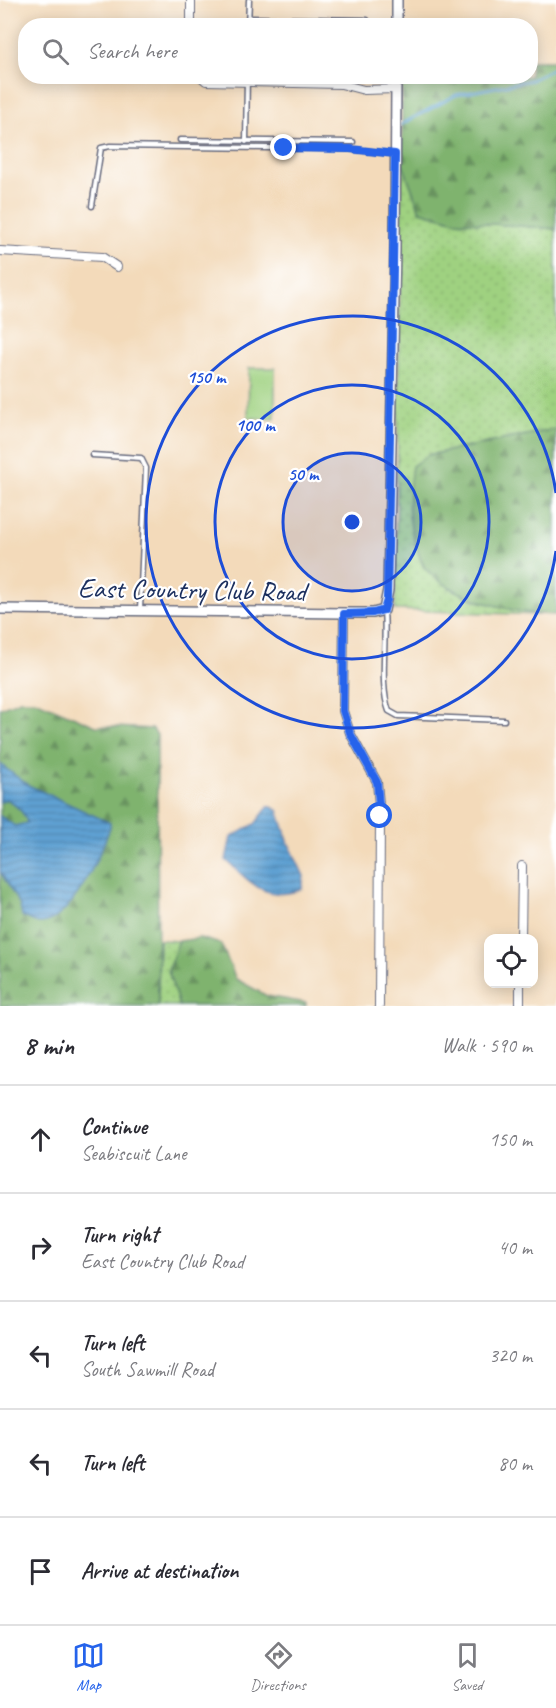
<!DOCTYPE html>
<meta charset="utf-8">
<style>
body{margin:0;font-family:Caveat,sans-serif;background:#f7f7f7;color:#2b2b33}
.controls{position:absolute;right:18px;bottom:18px;display:grid;overflow:hidden;border-radius:12px;box-shadow:0 3px 15px #0003}
.controls button{width:54px;height:54px;display:grid;place-items:center;padding:0;border:0;border-bottom:2px solid #e1e1e2;background:#fff;color:#2b2b33;font:30px sans-serif}
.stop{position:absolute;width:18px;height:18px;margin:-14px;border:4px solid #2563eb;border-radius:50%;background:#fff}
.stop.end{background:#2563eb;border-color:#fff;box-shadow:0 2px 6px #0008}
.list{margin:0;padding:0;list-style:none}
h2{display:flex;justify-content:space-between;align-items:center;height:78px;margin:0;padding:0 24px;font-size:26px}
h2 small{font-size:20px;font-weight:400;color:#7c7c81}
.list li{display:grid;grid-template-columns:39px 1fr auto;gap:18px;align-items:center;box-sizing:border-box;height:108px;padding:0 24px;border-top:2px solid #e1e1e2}
.list b{display:block;font-size:22px;white-space:nowrap}
.list p{margin:0;font-size:20px;white-space:nowrap;color:#7c7c81}
.list em{font-size:20px;font-style:normal;color:#7c7c81}
.icon{flex:none;width:33px;height:33px;fill:none;stroke:currentColor;stroke-width:2;stroke-linecap:round;stroke-linejoin:round}
.map{position:relative;flex:none;width:556px;height:1006px;overflow:hidden}
.search{position:absolute;background:#fff;box-shadow:0 3px 15px #0003;left:18px;right:18px;top:18px;height:66px;display:flex;align-items:center;gap:15px;box-sizing:border-box;padding:0 21px;border-radius:24px;color:#7c7c81;font-size:22px}
.sheet{height:618px;background:#fff}
nav{display:flex;justify-content:space-around;align-items:center;box-sizing:border-box;height:84px;border-top:2px solid #e1e1e2;background:#fff;font-size:16px;color:#7c7c81}
nav a{display:grid;justify-items:center;gap:3px}
nav .on{color:#2563eb}
.map>svg:first-child{display:block}
.green{fill:url(#green-dots);stroke:#5d806f;stroke-width:1.5}
.forest{fill:url(#forest-firs);stroke:#4d7166;stroke-width:1.5}
.pitch{fill:#9fd180;stroke:#5d806f;stroke-width:1.5}
.water{fill:url(#water-rules);stroke:#3d6898;stroke-width:1.5}
.lines{fill:none;stroke-linecap:round;stroke-linejoin:round}
.stream{stroke:#5fa1d3;stroke-width:3}
.service-casing{stroke:#676b7e;stroke-width:7}
.minor-casing{stroke:#676b7e;stroke-width:10}
.tertiary-casing{stroke:#676b7e;stroke-width:12}
.service{stroke:#fff;stroke-width:4}
.minor{stroke:#fff;stroke-width:8}
.tertiary{stroke:#fff;stroke-width:9}
.route{stroke:#2563eb;stroke-width:8}
.ring{fill:none;stroke:#1d4ed8;stroke-width:3}
.labels{text-anchor:middle;stroke-width:4.5;stroke-linejoin:round;paint-order:stroke}
.street-label{font-size:28px;fill:#1b2f5e;stroke:#fff}
.centre{fill:#1d4ed8;stroke:#fff;stroke-width:3}
.ring-label{font-size:18px;text-anchor:middle;font-weight:bold;fill:#1d4ed8;stroke:#fff;stroke-width:4.5;stroke-linejoin:round;paint-order:stroke}
</style>
<div class="map">
<svg width="556" height="1006" viewBox="0 0 556 1006">
<defs>
<pattern id="green-dots" width="8" height="8" patternUnits="userSpaceOnUse" patternTransform="scale(1.5)"><rect width="8" height="8" fill="#9fd180"/><path d="M2 2h.1M6 6h.1" fill="none" stroke="#88b471" stroke-width="1.8" stroke-linecap="round"/></pattern>
<pattern id="forest-firs" width="22" height="20" patternUnits="userSpaceOnUse" patternTransform="scale(1.5)"><rect width="22" height="20" fill="#7fb36e"/><path d="M5 1l3.5 6h-7zM16 11l3.5 6h-7z" fill="#67925e"/></pattern>
<pattern id="water-rules" width="6" height="5" patternUnits="userSpaceOnUse" patternTransform="scale(1.5)"><rect width="6" height="5" fill="#5fa1d3"/><path d="M0 2.5h6" fill="none" stroke="#4e84ae"/></pattern>
</defs>
<rect width="100%" height="100%" fill="#fff"/>
<filter id="ink" filterUnits="userSpaceOnUse"><feTurbulence type="fractalNoise" baseFrequency=".0167" numOctaves="2"/><feDisplacementMap in="SourceGraphic" scale="12" xChannelSelector="R" yChannelSelector="G"/><feConvolveMatrix kernelMatrix="1 2 1 2 8 2 1 2 1" color-interpolation-filters="sRGB"/></filter>
<filter id="wash" filterUnits="userSpaceOnUse"><feTurbulence type="fractalNoise" baseFrequency=".008" numOctaves="4" result="noise"/><feDisplacementMap in="SourceGraphic" scale="24" xChannelSelector="R" yChannelSelector="G"/><feGaussianBlur stdDeviation="1.35" result="paint"/><feColorMatrix in="noise" values="0 0 0 0 0 0 0 0 0 0 0 0 0 0 0 0 0 1.4 0 .05"/><feComposite in="paint" operator="in"/></filter>
<g filter="url(#wash)">
<rect width="100%" height="100%" fill="#f3daba"/>
<!-- green -->
<g class="green">
<path d="M 402,162 L 420,211 L 456,221 L 556,229 L 556,429 L 428,455 L 449,588 L 477,601 L 540,615 L 395,610 Z"/>
<path d="M 159,940 L 179,941 L 168,970 L 179,1006 L 158,1006 Z"/>
</g>
<!-- forest -->
<g class="forest">
<path d="M 531,61 L 556,61 L 556,229 L 456,221 L 420,211 L 402,162 L 402,77 L 530,76 Z"/>
<path d="M 556,429 L 556,615 C 515,614 453,599 425,568 C 421,564 420,557 418,552 C 406,519 407,500 412,466 L 428,455 Z"/>
<path d="M 20,700 L 35,700 L 96,726 L 153,729 L 157,735 L 158,1006 L 0,1006 L 0,708 Z"/>
<path d="M 200,938 L 221,944 L 236,979 L 267,996 L 306,1003 L 306,1006 L 179,1006 L 168,970 L 179,941 Z"/>
</g>
<!-- pitch -->
<path class="pitch" d="M 249,368 L 275,368 L 275,419 L 248,418 Z"/>
<!-- water -->
<g class="water">
<path d="M 0,764 L 28,785 L 110,823 L 110,828 C 100,854 72,922 40,923 C 34,923 27,918 22,916 L 20,906 L 0,871 L 0,816 L 15,826 L 27,823 C 25,812 16,806 7,799 L 0,802 Z"/>
<path d="M 269,806 L 278,810 L 289,844 L 304,876 L 302,889 C 265,903 252,883 226,860 L 231,837 L 255,824 Z"/>
</g>
<g class="lines">
<!-- stream -->
<path class="stream" d="M 400,125 L 456,95 L 531,80 L 556,67"/>
</g>
</g>
<g filter="url(#ink)">
<g class="lines">
<defs>
<g id="service">
<path d="M 248,18 L 367,20"/>
<path d="M 248,26 L 249,0"/>
<path d="M 180,140 L 353,142"/>
<path d="M 246,142 L 247,76"/>
<path d="M 92,206 L 101,148 L 110,146 L 350,149 L 395,154"/>
<path d="M 92,455 L 141,458 L 146,468 L 140,610"/>
<path d="M 384,611 C 387,641 379,685 389,711 L 398,716 L 504,720"/>
</g>
<g id="minor">
<path d="M 191,26 L 191,0"/>
<path d="M 200,76 L 206,81 L 341,84 L 364,90 L 396,89"/>
<path d="M 0,251 L 102,257 L 117,267"/>
<path d="M 344,613 L 343,711 L 350,733 L 377,782 L 380,816 L 379,1006"/>
<path d="M 521,939 L 522,866"/>
<path d="M 520,1006 L 520,984"/>
</g>
<g id="tertiary">
<path d="M 397,26 L 397,0"/>
<path d="M 0,609 L 344,613 L 373,613 L 384,610 L 388,590 L 395,250 L 396,76"/>
</g>
</defs>
<!-- service casing -->
<use href="#service" class="service-casing"/>
<!-- minor casing -->
<use href="#minor" class="minor-casing"/>
<!-- tertiary casing -->
<use href="#tertiary" class="tertiary-casing"/>
<!-- service -->
<use href="#service" class="service"/>
<!-- minor -->
<use href="#minor" class="minor"/>
<!-- tertiary -->
<use href="#tertiary" class="tertiary"/>
</g>
</g>
<g class="lines" filter="url(#ink)">
<!-- route -->
<path class="route" d="M 284,148 L 350,149 L 395,154 L 387,600 L 384,610 L 373,613 L 344,614 L 343,711 L 350,733 L 377,782 L 380,816"/>
</g>
<!-- distance rings -->
<circle cx="352" cy="522" r="69" fill="#1d4ed8" fill-opacity=".12"/>
<g class="ring">
<circle cx="352" cy="522" r="69"/>
<circle cx="352" cy="522" r="137"/>
<path d="M556 551A206 206 0 1 1 556 493"/>
</g>
<g class="labels">
<!-- street labels -->
<g class="street-label">
<text transform="translate(192 589) rotate(1)" y="10">East Country Club Road</text>
</g>
</g>
<circle cx="352" cy="522" r="9" class="centre"/>
<g class="ring-label">
<text x="206" y="383">150 m</text>
<text x="255" y="431">100 m</text>
<text x="303" y="480">50 m</text>
</g>
</svg>
<div class="controls">
<button><svg class="icon" aria-label="locate" viewBox="0 0 24 24"><circle cx="12" cy="12" r="6"/><path d="M12 2v4M12 18v4M2 12h4M18 12h4"/></svg></button>
</div>
<div class="stop" style="left:380px;top:816px"></div>
<div class="stop end" style="left:284px;top:148px"></div>
<div class="search"><svg class="icon" aria-label="search" viewBox="0 0 24 24"><circle cx="10" cy="10" r="6"/><path d="M15 15l6 6"/></svg>Search here</div>
</div>
<section class="sheet">
<h2>8 min<small>Walk · 590 m</small></h2>
<ul class="list">
<li><svg class="icon" aria-label="ahead" viewBox="0 0 24 24"><path d="M12 20V5M6 11l6-6 6 6"/></svg><div><b>Continue</b><p>Seabiscuit Lane</p></div><em>150 m</em></li>
<li><svg class="icon" aria-label="right" viewBox="0 0 24 24"><path d="M7 20v-9h11M14 6l5 5-5 5"/></svg><div><b>Turn right</b><p>East Country Club Road</p></div><em>40 m</em></li>
<li><svg class="icon" aria-label="left" viewBox="0 0 24 24"><path d="M17 20v-9H6M10 6l-5 5 5 5"/></svg><div><b>Turn left</b><p>South Sawmill Road</p></div><em>320 m</em></li>
<li><svg class="icon" aria-label="left" viewBox="0 0 24 24"><path d="M17 20v-9H6M10 6l-5 5 5 5"/></svg><div><b>Turn left</b></div><em>80 m</em></li>
<li><svg class="icon" aria-label="arrive" viewBox="0 0 24 24"><path d="M6 21V4h12l-3 4 3 4H6"/></svg><div><b>Arrive at destination</b></div></li>
</ul>
</section>
<nav>
<a class="on"><svg class="icon" aria-label="map" viewBox="0 0 24 24"><path d="M3 6l6-2 6 2 6-2v14l-6 2-6-2-6 2zM9 4v14M15 6v14"/></svg>Map</a>
<a><svg class="icon" aria-label="directions" viewBox="0 0 24 24"><path d="M12 3l9 9-9 9-9-9zM9 14v-3h6M13 9l2 2-2 2"/></svg>Directions</a>
<a><svg class="icon" aria-label="saved" viewBox="0 0 24 24"><path d="M7 4h10v16l-5-4-5 4z"/></svg>Saved</a>
</nav>
